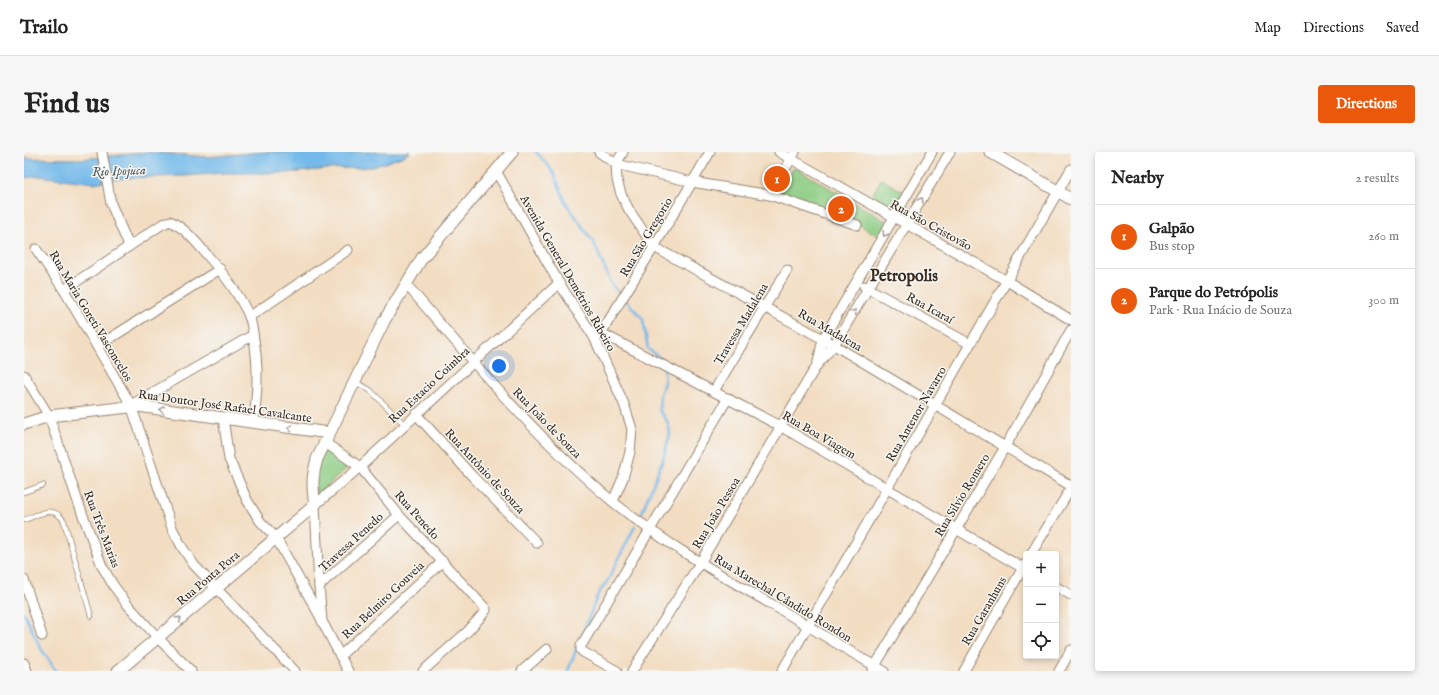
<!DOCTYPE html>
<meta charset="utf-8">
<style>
body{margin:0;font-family:"IM FELL English",serif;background:#f6f6f6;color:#222}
.controls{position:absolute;right:12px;bottom:12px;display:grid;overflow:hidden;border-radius:4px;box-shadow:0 2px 6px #0003}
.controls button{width:36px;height:36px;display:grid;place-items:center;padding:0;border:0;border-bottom:1px solid #e0e0e0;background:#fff;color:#222;font:20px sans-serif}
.you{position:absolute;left:475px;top:214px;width:14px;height:14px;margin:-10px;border:3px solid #fff;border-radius:50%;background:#1a73e8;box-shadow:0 0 0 6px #1a73e833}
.badge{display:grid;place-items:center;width:26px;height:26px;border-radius:50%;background:#ea580c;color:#fff;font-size:13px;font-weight:700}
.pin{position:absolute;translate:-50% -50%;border:2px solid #fff;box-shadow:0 1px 4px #0006}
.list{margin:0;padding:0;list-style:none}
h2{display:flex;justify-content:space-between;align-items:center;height:52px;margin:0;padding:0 16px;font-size:17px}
h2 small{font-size:13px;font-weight:400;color:#767676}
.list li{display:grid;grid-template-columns:26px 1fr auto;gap:12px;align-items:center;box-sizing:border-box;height:64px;padding:0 16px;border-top:1px solid #e0e0e0}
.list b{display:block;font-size:15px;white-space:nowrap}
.list p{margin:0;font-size:13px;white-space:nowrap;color:#767676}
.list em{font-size:13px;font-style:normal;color:#767676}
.icon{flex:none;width:22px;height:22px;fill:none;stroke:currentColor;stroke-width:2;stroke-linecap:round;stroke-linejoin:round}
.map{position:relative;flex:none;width:1047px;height:519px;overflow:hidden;border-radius:4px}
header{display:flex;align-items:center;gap:24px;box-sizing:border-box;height:56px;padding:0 20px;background:#fff;border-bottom:1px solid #e0e0e0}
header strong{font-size:19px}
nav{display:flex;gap:22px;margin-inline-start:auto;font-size:14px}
.intro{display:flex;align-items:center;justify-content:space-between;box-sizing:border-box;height:96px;padding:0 24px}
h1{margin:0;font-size:28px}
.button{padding:10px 18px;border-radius:4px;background:#ea580c;color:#fff;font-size:14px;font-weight:700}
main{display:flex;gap:24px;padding:0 24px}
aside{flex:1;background:#fff;border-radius:4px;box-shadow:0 2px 6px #0003}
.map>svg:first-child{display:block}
.green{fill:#8dcc83;stroke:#647b50}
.water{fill:#73b9ea;stroke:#577284}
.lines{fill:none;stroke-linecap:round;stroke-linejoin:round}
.stream{stroke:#73b9ea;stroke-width:2.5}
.service-casing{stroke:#978470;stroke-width:6}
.minor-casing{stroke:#978470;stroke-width:11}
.tertiary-casing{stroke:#978470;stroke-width:13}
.service{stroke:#fff;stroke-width:4.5}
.minor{stroke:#fff;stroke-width:9}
.tertiary{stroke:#fff;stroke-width:11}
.oneway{stroke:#a79f9a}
.labels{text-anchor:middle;stroke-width:3;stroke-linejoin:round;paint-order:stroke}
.street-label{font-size:12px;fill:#3b2a1e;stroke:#f6f6f2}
.water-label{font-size:13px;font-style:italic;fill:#4c555b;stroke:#f6f6f2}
.district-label{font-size:16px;font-weight:bold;fill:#3b2a1e;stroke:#f6f6f2}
</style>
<header>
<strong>Trailo</strong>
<nav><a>Map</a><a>Directions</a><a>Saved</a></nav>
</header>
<div class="intro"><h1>Find us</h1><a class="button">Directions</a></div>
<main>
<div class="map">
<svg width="1047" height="519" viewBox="0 0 1047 519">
<rect width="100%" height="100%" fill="#f6f6f2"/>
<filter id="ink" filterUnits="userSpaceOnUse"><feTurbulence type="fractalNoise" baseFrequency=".025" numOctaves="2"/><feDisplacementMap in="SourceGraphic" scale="8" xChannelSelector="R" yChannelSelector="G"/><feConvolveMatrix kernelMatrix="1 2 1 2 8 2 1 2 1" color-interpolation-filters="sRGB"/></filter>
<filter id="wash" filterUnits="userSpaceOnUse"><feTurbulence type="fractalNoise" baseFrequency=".012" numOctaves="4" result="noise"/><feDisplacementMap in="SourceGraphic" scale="16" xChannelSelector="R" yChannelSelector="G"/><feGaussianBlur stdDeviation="0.9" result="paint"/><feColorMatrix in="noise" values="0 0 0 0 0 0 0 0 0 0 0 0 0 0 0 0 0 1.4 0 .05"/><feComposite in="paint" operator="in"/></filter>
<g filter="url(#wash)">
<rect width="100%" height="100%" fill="#f3ddc2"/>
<!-- green -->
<g class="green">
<path d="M 770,15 L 865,71 L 856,85 L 834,72 L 754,43 Z"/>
<path d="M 857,27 L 882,41 L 871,61 L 846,47 Z"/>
<path d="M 303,288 L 324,315 L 292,344 L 290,325 Z"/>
</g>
<!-- water -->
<path class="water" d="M 126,0 L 183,5 L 239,0 L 386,0 L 380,4 L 349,15 L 305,17 L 262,21 L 199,21 L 161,24 L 100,26 L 70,31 L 14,24 L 0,26 L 0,6 L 57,7 Z"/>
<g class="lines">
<!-- stream -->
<g class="stream">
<path d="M 512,0 L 524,13 L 530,22 L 542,51 L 570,91 L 588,133 L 619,167 L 624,197 L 639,208 L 640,212"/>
<path d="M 616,365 L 639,307 L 646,282 L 644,271 L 635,258 L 636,243 L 641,227 L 640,217"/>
<path d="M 0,461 L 16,495 L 32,519"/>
<path d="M 556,489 L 574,442 L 584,428 L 611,374"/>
<path d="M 544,519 L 554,493"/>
</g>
</g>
</g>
<g filter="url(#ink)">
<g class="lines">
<defs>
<g id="service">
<path d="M 331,230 L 346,238 L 381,273"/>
<path d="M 0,340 L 19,333"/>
<path d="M 0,368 C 15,363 29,352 40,369 L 67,464"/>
</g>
<g id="minor">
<path d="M 78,0 L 87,52 L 105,94"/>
<path d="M 575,0 L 592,12 L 668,30 L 746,43 L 833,73"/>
<path d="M 755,0 L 983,129 L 1047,168"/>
<path d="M 592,12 L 593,28 L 597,42 L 605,58 L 630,95 L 810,193 L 1047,334"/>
<path d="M 592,12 L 599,0"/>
<path d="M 472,19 L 535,131 L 570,185 L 600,252 L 608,277 L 606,300 L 599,326 L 589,349"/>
<path d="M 746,43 L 771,0"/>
<path d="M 12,97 L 40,138 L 107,253 L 148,376 L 158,395 L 170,413 L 271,519"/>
<path d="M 382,132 C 447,208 511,285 588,349 C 637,389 693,421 747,452 C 785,474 822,498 860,519"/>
<path d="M 840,134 L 946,192"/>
<path d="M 40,138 L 137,73 L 146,69 C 162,77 172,90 184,104 C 200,122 215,142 225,164 C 228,171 229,181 230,188 C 235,216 233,242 230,270"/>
<path d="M 225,165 L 324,98"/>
<path d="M 577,181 L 630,95 L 686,0"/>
<path d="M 570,185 L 577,181 L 758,275 L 1002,418"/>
<path d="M 74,194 L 196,117"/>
<path d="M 794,210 L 799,187 L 908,0"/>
<path d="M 0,223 L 25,264 L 54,350 L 78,414 L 89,433 L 103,452 L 133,485 L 167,519"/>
<path d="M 690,239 L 763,118"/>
<path d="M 107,253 L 229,183"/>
<path d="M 392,262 L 449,325 L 513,391"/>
<path d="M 199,266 L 205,307 L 223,348 L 236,369 L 252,386 L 297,466"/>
<path d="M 300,290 L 336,315 L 375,363 L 461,456 L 462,458 L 460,461 L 444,479 L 399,519"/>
<path d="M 1007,402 L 1047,336"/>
<path d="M 0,428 L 18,484"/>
<path d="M 295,434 L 375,363"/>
<path d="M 1032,435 L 1047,443"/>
<path d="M 316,504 L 419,409"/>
<path d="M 0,511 L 3,519"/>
<path d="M 324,519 L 298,469 L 295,434 L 291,353 L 336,315 L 535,131"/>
<path d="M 498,519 L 523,497"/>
<path d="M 593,519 L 559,500 L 557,498 L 557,494 L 704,246"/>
<path d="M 608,519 L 676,411 L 793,213 L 810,193 L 926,0"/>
<path d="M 758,519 L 1047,17"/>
<path d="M 848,519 L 981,295 L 1047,178"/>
<path d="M 940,519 L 1001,412"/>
<path d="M 1035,519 L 1047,498"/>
</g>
<g id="tertiary">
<path d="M 966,0 L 1047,47"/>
<path d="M 0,272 L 25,264 L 114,254 L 305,281"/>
<path d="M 94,519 L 291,353 C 288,334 288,325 293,307 L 360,169 L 398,106 L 488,0"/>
</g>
</defs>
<!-- service casing -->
<use href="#service" class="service-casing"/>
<!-- minor casing -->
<use href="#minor" class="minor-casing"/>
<!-- tertiary casing -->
<use href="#tertiary" class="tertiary-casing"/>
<!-- service -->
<use href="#service" class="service"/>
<!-- minor -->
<use href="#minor" class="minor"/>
<!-- tertiary -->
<use href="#tertiary" class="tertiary"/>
</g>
<!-- one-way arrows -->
<defs><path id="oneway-chevron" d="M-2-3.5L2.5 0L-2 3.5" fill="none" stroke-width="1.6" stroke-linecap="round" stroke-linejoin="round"/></defs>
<g class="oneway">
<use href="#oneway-chevron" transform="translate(897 48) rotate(-59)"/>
<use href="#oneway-chevron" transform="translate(861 82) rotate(121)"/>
<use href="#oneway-chevron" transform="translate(830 160) rotate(-58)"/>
<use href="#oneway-chevron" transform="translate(138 258) rotate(-172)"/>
<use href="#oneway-chevron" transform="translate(266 276) rotate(-172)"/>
<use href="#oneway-chevron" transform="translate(155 467) rotate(-40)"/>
</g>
</g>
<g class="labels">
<!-- street labels -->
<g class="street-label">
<text transform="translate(907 73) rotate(29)" y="4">Rua São Cristovão</text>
<text transform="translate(622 85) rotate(-59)" y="4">Rua São Gregorio</text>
<text transform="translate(544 121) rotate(60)" y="4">Avenida General Demétrios Ribeiro</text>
<text transform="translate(906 156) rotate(29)" y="4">Rua Icaraí</text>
<text transform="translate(67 164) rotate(59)" y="4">Rua Maria Goreti Vasconcelos</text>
<text transform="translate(717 172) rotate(-59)" y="4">Travessa Madalena</text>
<text transform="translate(806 178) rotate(30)" y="4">Rua Madalena</text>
<text transform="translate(405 233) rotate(-43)" y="4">Rua Estacio Coimbra</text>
<text transform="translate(201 254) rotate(8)" y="4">Rua Doutor José Rafael Cavalcante</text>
<text transform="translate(892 262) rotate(-60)" y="4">Rua Antenor Navarro</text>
<text transform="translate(523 271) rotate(46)" y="4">Rua João de Souza</text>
<text transform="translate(795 283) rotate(30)" y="4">Rua Boa Viagem</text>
<text transform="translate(461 319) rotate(47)" y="4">Rua Antônio de Souza</text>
<text transform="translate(938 343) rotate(-59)" y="4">Rua Silvio Romero</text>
<text transform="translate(692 361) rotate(-59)" y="4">Rua João Pessoa</text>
<text transform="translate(393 363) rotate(48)" y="4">Rua Penedo</text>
<text transform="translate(78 377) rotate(69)" y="4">Rua Três Marias</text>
<text transform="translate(327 390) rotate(-42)" y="4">Travessa Penedo</text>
<text transform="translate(184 426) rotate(-40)" y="4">Rua Ponta Pora</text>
<text transform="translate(759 446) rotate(31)" y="4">Rua Marechal Cândido Rondon</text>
<text transform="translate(359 448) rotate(-43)" y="4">Rua Belmiro Gouveia</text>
<text transform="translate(960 459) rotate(-60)" y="4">Rua Garanhuns</text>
</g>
<!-- water labels -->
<g class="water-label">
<text transform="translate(95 18) rotate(-2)" y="5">Rio Ipojuca</text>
</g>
<!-- district labels -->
<g class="district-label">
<text x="880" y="129">Petropolis</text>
</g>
</g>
</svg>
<div class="controls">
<button>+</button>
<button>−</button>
<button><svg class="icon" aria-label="locate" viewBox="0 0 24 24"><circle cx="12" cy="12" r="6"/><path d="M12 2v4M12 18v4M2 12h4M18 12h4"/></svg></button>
</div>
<div class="you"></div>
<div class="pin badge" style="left:753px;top:27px">1</div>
<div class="pin badge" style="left:817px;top:57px">2</div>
</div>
<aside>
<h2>Nearby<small>2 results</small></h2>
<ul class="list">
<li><span class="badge">1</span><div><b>Galpão</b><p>Bus stop</p></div><em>260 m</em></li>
<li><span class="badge">2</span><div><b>Parque do Petrópolis</b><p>Park · Rua Inácio de Souza</p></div><em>300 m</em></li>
</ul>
</aside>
</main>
